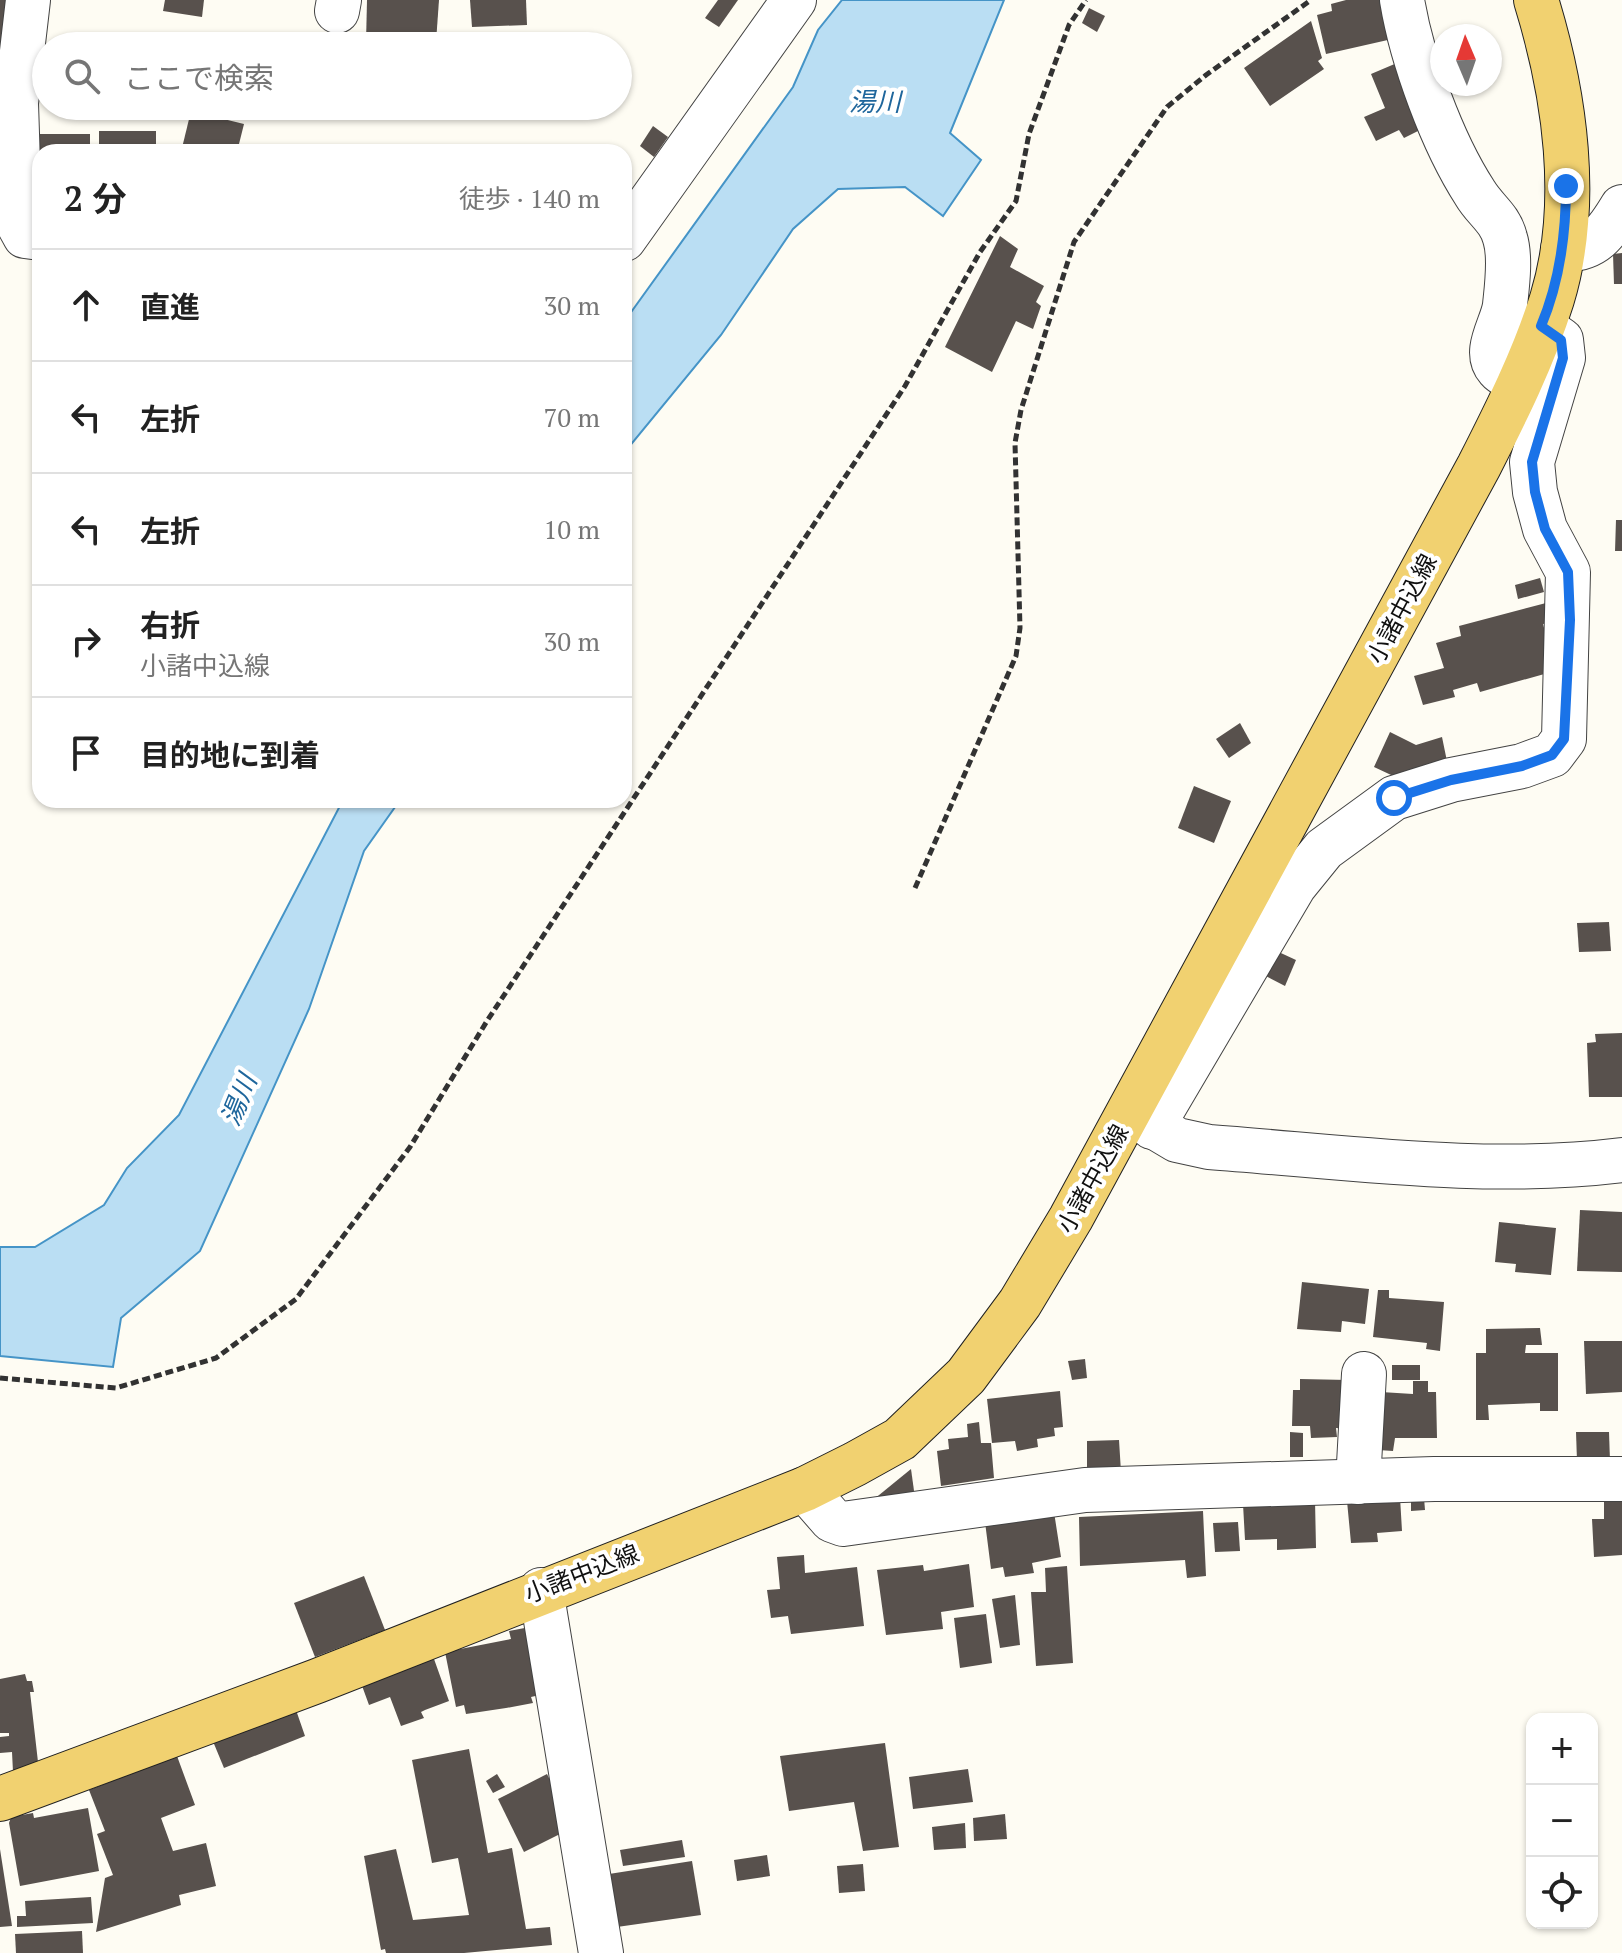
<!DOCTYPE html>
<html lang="ja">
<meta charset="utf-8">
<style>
body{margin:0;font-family:"PT Serif","Noto Sans JP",serif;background:#f2f2f2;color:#222}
.controls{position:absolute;right:24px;bottom:24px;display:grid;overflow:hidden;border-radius:16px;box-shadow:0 2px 6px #0004}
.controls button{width:72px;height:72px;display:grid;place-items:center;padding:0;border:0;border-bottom:2px solid #e0e0e0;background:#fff;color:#222;font:40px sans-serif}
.compass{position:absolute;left:1430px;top:24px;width:72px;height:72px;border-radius:50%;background:#fff;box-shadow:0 2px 6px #0004;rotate:358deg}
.stop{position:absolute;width:24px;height:24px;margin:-18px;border:6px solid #1a73e8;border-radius:50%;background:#fff}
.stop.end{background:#1a73e8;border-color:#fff;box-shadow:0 2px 8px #0008}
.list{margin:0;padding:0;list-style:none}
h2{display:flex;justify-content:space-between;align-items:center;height:104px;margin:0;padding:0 32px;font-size:34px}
h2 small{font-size:26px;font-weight:400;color:#767676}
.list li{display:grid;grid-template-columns:52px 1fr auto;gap:24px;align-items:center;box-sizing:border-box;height:112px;padding:0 32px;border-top:2px solid #e0e0e0}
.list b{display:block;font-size:30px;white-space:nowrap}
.list p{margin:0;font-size:26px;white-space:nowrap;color:#767676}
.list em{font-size:26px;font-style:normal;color:#767676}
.icon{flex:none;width:44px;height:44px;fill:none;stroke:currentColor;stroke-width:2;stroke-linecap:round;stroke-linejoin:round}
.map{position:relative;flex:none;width:1622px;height:1953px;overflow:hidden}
.search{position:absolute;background:#fff;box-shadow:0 2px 6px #0004;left:32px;top:32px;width:600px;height:88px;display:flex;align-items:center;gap:20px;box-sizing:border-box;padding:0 28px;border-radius:44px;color:#767676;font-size:30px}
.panel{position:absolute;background:#fff;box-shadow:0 2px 6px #0004;left:32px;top:144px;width:600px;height:664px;border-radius:24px}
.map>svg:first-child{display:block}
.water{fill:#badef3;stroke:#4594c7;stroke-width:2}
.building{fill:#58514d}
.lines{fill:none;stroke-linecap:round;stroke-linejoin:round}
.minor-casing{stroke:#434343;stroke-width:46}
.major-casing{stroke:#212121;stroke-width:46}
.path{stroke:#323232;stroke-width:5;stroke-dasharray:8 4;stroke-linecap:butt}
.minor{stroke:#fff;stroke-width:44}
.major{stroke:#f1d170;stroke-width:44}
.route{stroke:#1a73e8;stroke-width:10}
.labels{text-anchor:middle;stroke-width:8;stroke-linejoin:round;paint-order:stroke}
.street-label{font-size:24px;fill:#101010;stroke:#fff}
.water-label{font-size:26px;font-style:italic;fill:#1e669c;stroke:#fff}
</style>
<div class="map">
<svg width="1622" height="1953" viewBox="0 0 1622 1953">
<rect width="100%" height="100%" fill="#fefcf3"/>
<!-- water -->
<g class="water">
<path d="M 842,0 L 1004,0 L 950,133 L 981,160 L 943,216 L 905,187 L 838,189 L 793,229 L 721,335 L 624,453 L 624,322 L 793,87 L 818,30 Z"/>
<path d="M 343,800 L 400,800 L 364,851 L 309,1009 L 200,1251 L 121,1318 L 113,1367 L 0,1356 L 0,1247 L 35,1247 L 104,1205 L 127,1168 L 179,1115 Z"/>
</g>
<!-- building -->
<g class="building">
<path d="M 0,0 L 14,0 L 8,51 L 0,50 Z"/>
<path d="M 165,0 L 204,0 L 202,17 L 163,11 Z"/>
<path d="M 367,0 L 439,0 L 436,42 L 366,43 Z"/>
<path d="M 470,0 L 526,0 L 527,25 L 472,27 Z"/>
<path d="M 718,0 L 738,0 L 719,27 L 705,18 Z"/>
<path d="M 1346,0 L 1392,0 L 1401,37 L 1326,54 L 1317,15 L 1332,11 L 1331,4 Z"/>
<path d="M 1089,8 L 1105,16 L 1097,32 L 1082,23 Z"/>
<path d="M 1311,21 L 1322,58 L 1318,61 L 1324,69 L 1270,106 L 1244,68 Z"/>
<path d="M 1404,60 L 1430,125 L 1404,138 L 1399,130 L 1376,141 L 1364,117 L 1385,108 L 1371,74 Z"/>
<path d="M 191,111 L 244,124 L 237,152 L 181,152 Z"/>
<path d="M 653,126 L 668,137 L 654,157 L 640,146 Z"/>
<rect x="99" y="131" width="57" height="21"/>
<path d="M 31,134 L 90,134 L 90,152 L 40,152 L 40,178 Z"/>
<path d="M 1000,236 L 1018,249 L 1010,267 L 1044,286 L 1036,302 L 1041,306 L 1033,329 L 1016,321 L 992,372 L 945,347 Z"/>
<path d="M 1622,253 L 1622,284 L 1614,284 L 1613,254 Z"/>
<path d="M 1616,520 L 1622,520 L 1622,551 L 1615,551 Z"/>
<path d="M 1540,578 L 1544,592 L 1518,599 L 1515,585 Z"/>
<path d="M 1546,603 L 1551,623 L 1543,624 L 1555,671 L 1480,692 L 1477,683 L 1453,690 L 1455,697 L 1423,705 L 1414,676 L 1444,668 L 1436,643 L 1461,636 L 1459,626 Z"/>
<path d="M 1240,723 L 1251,743 L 1229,758 L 1216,739 Z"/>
<path d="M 1390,732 L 1416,745 L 1442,737 L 1449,771 L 1404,781 L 1374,767 Z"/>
<path d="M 1194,786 L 1231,801 L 1214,843 L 1178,828 Z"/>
<path d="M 1609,922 L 1611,951 L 1579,952 L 1577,923 Z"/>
<path d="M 1270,948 L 1296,960 L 1285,986 L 1260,973 Z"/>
<path d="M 1622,1033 L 1622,1097 L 1589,1097 L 1587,1043 L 1596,1042 L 1595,1034 Z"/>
<path d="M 1580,1210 L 1622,1212 L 1622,1272 L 1577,1271 Z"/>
<path d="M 1499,1222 L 1556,1228 L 1551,1275 L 1515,1272 L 1516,1264 L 1495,1262 Z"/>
<path d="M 1302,1282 L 1369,1289 L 1365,1324 L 1342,1321 L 1341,1332 L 1297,1329 Z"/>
<path d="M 1378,1290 L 1389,1290 L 1389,1298 L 1444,1302 L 1440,1351 L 1426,1349 L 1427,1343 L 1373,1337 Z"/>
<path d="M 1540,1328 L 1542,1345 L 1526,1345 L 1525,1353 L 1558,1353 L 1558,1411 L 1540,1411 L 1540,1403 L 1488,1405 L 1489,1420 L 1476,1420 L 1476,1353 L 1486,1353 L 1486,1329 Z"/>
<path d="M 1584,1341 L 1622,1341 L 1622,1392 L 1586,1394 Z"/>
<path d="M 1085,1359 L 1087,1378 L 1072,1380 L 1068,1361 Z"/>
<rect x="1392" y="1365" width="28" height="15"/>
<path d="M 1300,1379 L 1348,1380 L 1347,1429 L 1336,1428 L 1337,1437 L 1311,1438 L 1310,1426 L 1292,1426 L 1293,1390 L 1300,1390 Z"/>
<path d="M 1413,1381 L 1428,1381 L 1428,1392 L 1436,1392 L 1437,1438 L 1395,1438 L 1393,1451 L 1378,1450 L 1381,1392 L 1413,1394 Z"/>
<path d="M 1060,1391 L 1063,1427 L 1054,1428 L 1055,1436 L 1037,1439 L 1038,1447 L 1017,1451 L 1015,1441 L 992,1443 L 987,1399 Z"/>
<path d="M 979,1422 L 981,1443 L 991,1443 L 994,1478 L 941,1486 L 937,1451 L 949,1449 L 948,1439 L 968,1437 L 967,1424 Z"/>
<path d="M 1290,1432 L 1303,1433 L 1303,1457 L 1290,1457 Z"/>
<path d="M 1576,1432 L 1609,1432 L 1610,1461 L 1577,1461 Z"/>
<path d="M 1119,1440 L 1121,1472 L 1087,1473 L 1087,1441 Z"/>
<path d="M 911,1469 L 915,1498 L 873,1500 Z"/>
<path d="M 1622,1495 L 1622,1555 L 1594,1557 L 1592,1519 L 1604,1519 L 1604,1497 Z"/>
<path d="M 1400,1497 L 1402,1531 L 1377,1533 L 1378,1542 L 1351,1543 L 1347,1501 Z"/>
<path d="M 1411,1498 L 1424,1498 L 1425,1510 L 1411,1511 Z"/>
<path d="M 1315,1500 L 1316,1548 L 1277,1550 L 1277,1539 L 1245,1540 L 1243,1504 Z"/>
<path d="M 1203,1511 L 1206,1576 L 1187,1578 L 1185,1560 L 1080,1566 L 1079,1517 Z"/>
<path d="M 1054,1512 L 1061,1557 L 1032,1563 L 1034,1573 L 1005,1577 L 1003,1567 L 991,1569 L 985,1522 Z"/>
<path d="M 1238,1522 L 1240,1551 L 1215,1552 L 1213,1523 Z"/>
<path d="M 804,1555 L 805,1573 L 857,1567 L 864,1626 L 791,1634 L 788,1616 L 771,1618 L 767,1590 L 780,1589 L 777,1557 Z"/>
<path d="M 969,1564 L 974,1607 L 941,1612 L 943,1629 L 886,1635 L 877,1570 L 923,1565 L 924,1571 Z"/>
<path d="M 1067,1566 L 1073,1663 L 1036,1666 L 1031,1592 L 1046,1592 L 1045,1568 Z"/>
<path d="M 364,1576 L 385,1630 L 315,1657 L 294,1603 Z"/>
<path d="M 1015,1595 L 1020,1645 L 1000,1648 L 992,1599 Z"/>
<path d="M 986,1614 L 992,1663 L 960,1668 L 954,1618 Z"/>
<path d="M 535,1626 L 544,1694 L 531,1697 L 533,1703 L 506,1708 L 466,1714 L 464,1705 L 456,1707 L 445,1652 L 511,1639 L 509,1631 Z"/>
<path d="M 434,1659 L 449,1701 L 425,1710 L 421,1712 L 424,1718 L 401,1726 L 390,1697 L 369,1705 L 361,1683 Z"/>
<path d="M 25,1674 L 27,1681 L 32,1681 L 34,1692 L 30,1692 L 38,1762 L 13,1772 L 12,1752 L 0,1753 L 0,1737 L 9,1736 L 9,1733 L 0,1733 L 0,1679 Z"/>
<path d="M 296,1710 L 305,1736 L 224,1768 L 212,1739 Z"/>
<path d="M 885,1743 L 899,1847 L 863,1851 L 854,1802 L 789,1811 L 780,1756 Z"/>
<path d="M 469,1749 L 488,1853 L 512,1848 L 526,1929 L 550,1927 L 552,1945 L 464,1953 L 386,1953 L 385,1949 L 381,1950 L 364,1856 L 396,1849 L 413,1920 L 469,1915 L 458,1858 L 432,1863 L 412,1760 Z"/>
<path d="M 177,1756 L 195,1805 L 161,1818 L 173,1851 L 206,1843 L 216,1886 L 179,1895 L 181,1905 L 96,1932 L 105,1878 L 113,1875 L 97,1834 L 105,1831 L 89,1790 Z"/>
<path d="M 968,1769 L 973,1802 L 913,1809 L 909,1777 Z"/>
<path d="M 497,1774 L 505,1787 L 493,1793 L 486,1781 Z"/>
<path d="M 547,1774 L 574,1827 L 524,1852 L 498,1799 Z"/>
<path d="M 88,1808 L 99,1871 L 20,1886 L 9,1823 L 11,1817 L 33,1813 L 34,1818 Z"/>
<path d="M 1005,1814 L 1007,1839 L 974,1841 L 973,1818 Z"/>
<path d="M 965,1823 L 966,1848 L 934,1850 L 932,1827 Z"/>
<path d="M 682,1840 L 685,1857 L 623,1866 L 620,1850 Z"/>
<path d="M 0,1849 L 12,1926 L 0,1927 Z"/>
<path d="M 767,1855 L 770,1876 L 737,1881 L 734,1860 Z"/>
<path d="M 692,1861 L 701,1915 L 617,1927 L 609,1874 Z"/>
<path d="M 863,1864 L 865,1891 L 839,1893 L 837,1866 Z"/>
<path d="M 91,1897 L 93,1923 L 17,1927 L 17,1916 L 26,1916 L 25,1901 Z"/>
<path d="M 82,1931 L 83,1953 L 16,1953 L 15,1934 Z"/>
</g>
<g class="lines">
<defs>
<g id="minor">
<path d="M 28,0 L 16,103 L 20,227 L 25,236 L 40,238"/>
<path d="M 1402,0 C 1412,60 1442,142 1475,193 C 1485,210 1500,218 1505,238 C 1511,257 1507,286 1505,305 C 1503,324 1482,351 1498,369 C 1503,375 1513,379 1519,383"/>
<path d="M 337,11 L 339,0"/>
<path d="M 624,239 L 794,0"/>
<path d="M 1563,249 C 1594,251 1607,232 1622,207"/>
<path d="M 1130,1112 L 1177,1140 L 1209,1147 C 1346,1157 1486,1177 1622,1160"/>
<path d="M 1152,1127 L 1294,886 L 1324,849 L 1394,798 L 1451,780 L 1522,766 L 1552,755 L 1564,739 L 1568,572 L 1545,529 L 1535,492 L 1532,462 L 1563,358 L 1561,340 L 1541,326"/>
<path d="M 1358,1482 L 1364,1374"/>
<path d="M 805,1489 L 832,1520 L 843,1524 L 1085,1490 L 1434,1479 L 1622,1479"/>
<path d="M 541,1590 L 601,1953"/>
</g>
<path id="major" d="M 0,1799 L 317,1681 L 805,1489 L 855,1464 L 900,1439 L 966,1376 L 1020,1303 L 1071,1218 L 1479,466 C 1506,413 1534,357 1552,299 C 1581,204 1565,94 1536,0"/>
</defs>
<!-- minor casing -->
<use href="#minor" class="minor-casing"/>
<!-- major casing -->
<use href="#major" class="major-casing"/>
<!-- path -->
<g class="path">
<path d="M 915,888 L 1016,656 L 1020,628 L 1015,443 L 1021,410 L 1074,242 L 1167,107 L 1206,75 L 1311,0"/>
<path d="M 0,1378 L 116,1388 L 216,1358 L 296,1299 L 410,1147 L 487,1021 L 905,386 L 980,252 L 1016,201 L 1029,134 L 1069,25 L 1086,0"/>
</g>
<!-- minor -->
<use href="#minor" class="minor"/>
<!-- major -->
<use href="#major" class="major"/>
</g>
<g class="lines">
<!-- route -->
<path class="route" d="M 1394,798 L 1451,780 L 1522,766 L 1552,755 L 1564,739 L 1570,620 L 1568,572 L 1545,529 L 1535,492 L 1532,462 L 1563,358 L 1561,340 L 1541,326 C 1560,281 1566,235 1566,186"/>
</g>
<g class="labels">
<!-- street labels -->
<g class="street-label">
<text transform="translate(1402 609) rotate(-62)" y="8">小諸中込線</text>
<text transform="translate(1093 1179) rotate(-61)" y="8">小諸中込線</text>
<text transform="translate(582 1574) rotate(-21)" y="8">小諸中込線</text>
</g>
<!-- water labels -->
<g class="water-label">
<text x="875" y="111">湯川</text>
<text transform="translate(239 1100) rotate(-68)" y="9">湯川</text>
</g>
</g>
</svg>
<div class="controls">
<button>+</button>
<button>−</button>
<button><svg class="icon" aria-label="locate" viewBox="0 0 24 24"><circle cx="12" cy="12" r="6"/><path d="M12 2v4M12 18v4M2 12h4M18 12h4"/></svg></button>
</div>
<svg class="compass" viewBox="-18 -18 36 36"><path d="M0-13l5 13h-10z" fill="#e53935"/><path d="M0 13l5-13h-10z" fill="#767676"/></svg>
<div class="stop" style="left:1394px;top:798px"></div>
<div class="stop end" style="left:1566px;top:186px"></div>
<div class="search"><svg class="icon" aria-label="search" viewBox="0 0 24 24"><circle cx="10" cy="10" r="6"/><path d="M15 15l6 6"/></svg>ここで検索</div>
<section class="panel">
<h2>2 分<small>徒歩 · 140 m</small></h2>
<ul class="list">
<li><svg class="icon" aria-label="ahead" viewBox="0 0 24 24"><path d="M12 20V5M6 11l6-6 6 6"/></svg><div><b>直進</b></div><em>30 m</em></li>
<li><svg class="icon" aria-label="left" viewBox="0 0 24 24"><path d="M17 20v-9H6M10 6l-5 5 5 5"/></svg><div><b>左折</b></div><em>70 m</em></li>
<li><svg class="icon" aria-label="left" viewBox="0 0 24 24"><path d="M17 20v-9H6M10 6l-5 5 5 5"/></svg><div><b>左折</b></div><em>10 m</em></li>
<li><svg class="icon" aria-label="right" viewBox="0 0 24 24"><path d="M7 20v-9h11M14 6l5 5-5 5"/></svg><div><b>右折</b><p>小諸中込線</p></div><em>30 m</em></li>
<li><svg class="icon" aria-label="arrive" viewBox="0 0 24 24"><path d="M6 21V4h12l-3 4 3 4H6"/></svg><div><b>目的地に到着</b></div></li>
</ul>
</section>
</div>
